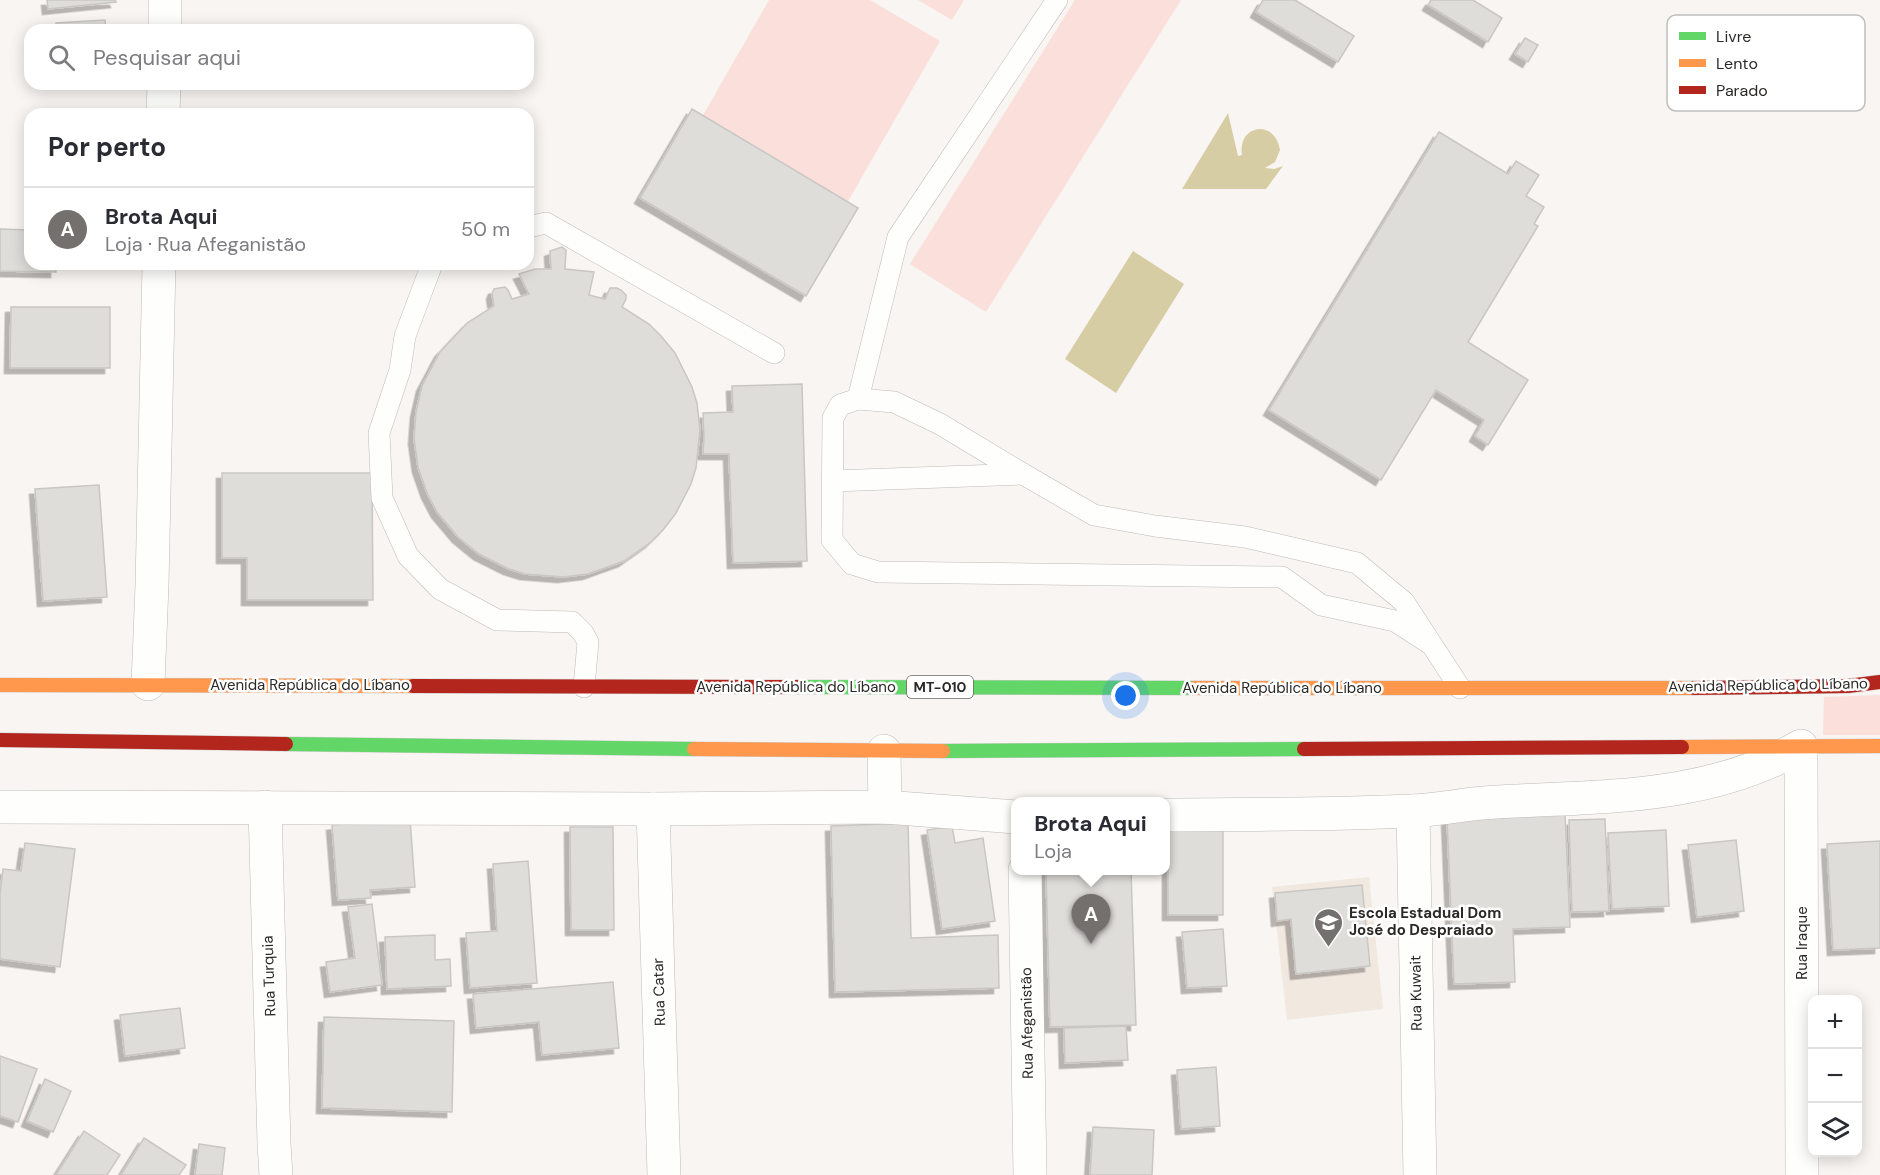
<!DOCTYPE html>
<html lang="pt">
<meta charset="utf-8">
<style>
body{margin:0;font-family:"DM Sans",sans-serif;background:#f2f2f3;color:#2b2b33}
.controls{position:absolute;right:18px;bottom:18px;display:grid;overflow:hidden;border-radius:12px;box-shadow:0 3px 15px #0003}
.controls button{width:54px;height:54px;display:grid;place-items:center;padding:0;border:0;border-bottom:2px solid #e1e1e2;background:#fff;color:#2b2b33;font:30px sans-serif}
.you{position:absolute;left:1126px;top:696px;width:21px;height:21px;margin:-15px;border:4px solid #fff;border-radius:50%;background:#1a73e8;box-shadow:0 0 0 9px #1a73e833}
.badge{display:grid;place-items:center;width:39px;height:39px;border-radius:50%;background:#73706e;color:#fff;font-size:20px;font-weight:700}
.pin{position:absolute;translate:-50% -50px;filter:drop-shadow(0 2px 3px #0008)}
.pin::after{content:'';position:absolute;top:32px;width:21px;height:18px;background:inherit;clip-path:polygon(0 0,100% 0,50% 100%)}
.popup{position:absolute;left:1011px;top:797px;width:159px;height:78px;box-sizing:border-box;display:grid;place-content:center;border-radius:12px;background:#fff;filter:drop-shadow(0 2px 4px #0005);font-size:20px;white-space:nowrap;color:#7c7c81}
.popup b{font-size:22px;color:#2b2b33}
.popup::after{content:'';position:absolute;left:50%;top:100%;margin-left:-12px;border:12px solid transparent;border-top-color:#fff}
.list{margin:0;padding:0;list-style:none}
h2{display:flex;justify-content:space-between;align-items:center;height:78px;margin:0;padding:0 24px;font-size:26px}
h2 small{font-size:20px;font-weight:400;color:#7c7c81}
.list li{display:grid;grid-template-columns:39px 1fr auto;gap:18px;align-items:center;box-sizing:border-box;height:84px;padding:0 24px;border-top:2px solid #e1e1e2}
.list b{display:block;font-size:22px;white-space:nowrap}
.list p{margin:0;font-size:20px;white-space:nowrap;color:#7c7c81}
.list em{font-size:20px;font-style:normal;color:#7c7c81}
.icon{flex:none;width:33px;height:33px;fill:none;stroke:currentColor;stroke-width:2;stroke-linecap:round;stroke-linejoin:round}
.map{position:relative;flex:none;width:1880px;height:1175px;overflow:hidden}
.search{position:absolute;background:#fff;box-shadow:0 3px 15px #0003;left:24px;top:24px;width:510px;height:66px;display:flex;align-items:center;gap:15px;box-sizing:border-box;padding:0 21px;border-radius:18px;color:#7c7c81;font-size:22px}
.panel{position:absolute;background:#fff;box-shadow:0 3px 15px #0003;left:24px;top:108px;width:510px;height:162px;border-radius:18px}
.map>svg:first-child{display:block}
.built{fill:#f1e8e0}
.green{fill:#fadfdb}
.water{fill:#d7cda4}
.building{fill:#dfddda;stroke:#c9c7c4;stroke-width:1.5;filter:url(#shadow)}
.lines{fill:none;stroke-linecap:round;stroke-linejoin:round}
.lane-casing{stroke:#bebbb8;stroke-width:22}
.street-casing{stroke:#bebbb8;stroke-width:34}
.fast-casing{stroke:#d2d0cf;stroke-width:15}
.slow-casing{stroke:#d2d0cf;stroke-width:15}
.jam-casing{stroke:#d2d0cf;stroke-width:15}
.lane{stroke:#fefefd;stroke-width:21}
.street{stroke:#fefefd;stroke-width:33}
.fast{stroke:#63d668;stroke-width:14}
.slow{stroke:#ff974d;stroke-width:14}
.jam{stroke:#b3261e;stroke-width:14}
.labels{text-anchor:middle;stroke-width:5;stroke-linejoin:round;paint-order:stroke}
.shield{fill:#fff;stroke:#6b6968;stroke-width:1.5}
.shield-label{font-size:14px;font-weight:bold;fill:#2b2927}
.street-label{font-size:15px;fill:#2b2927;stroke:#fff}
.poi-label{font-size:15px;font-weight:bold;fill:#2b2927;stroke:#fff;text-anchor:start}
.key{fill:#fff;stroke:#bfbfbe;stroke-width:1.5}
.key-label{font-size:16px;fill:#2b2927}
</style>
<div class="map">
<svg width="1880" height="1175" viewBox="0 0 1880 1175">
<defs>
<filter id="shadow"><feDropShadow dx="-5.5" dy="5.5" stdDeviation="0" flood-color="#0004"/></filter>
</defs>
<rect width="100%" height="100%" fill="#f9f5f2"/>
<!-- built -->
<path class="built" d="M 1369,877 L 1383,1009 L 1287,1020 L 1272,887 Z"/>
<!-- green -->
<g class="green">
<path d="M 769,0 L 870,0 L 940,41 L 843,210 L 698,124 Z"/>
<path d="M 918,0 L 964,0 L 952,20 Z"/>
<path d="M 1075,0 L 1181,0 L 986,312 L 910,264 Z"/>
<path d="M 1880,695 L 1880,735 L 1823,735 L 1824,697 Z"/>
</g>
<!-- water -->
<g class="water">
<path d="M 1228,113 L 1238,156 L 1242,155 C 1237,125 1275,118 1280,150 L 1275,162 L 1265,168 L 1274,169 L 1283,166 L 1266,189 L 1182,189 Z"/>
<path d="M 1133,251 L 1184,284 L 1116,393 L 1065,359 Z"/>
</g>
<!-- building -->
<g class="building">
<path d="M 47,0 L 115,0 L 116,2 L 48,9 Z"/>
<path d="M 1263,0 L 1295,0 L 1354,36 L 1338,62 L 1256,12 Z"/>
<path d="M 1431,0 L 1473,0 L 1502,18 L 1488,42 L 1428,5 Z"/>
<path d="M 105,20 L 106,30 L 56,30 L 56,23 Z"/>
<path d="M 1525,38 L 1538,45 L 1528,62 L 1515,54 Z"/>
<path d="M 692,109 L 858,208 L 806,296 L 640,198 Z"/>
<path d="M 1439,132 L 1508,174 L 1516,161 L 1539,175 L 1526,196 L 1544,207 L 1534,224 L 1538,226 L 1468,342 L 1528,380 L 1488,445 L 1475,436 L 1484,420 L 1436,390 L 1381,480 L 1269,410 Z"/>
<path d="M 0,229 L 30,230 L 30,264 L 56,264 L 56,272 L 0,271 Z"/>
<path d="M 562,247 L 566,250 L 565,269 L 594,272 L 589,295 L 605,299 L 610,288 L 617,288 L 621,290 L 626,295 L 626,299 L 622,307 L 649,324 L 661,336 L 675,353 L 692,387 L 697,403 L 700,430 L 696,468 L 691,484 L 676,513 L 663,530 L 651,542 L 624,561 L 588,574 L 563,577 L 525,574 L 509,569 L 479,554 L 458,537 L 437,512 L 427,493 L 418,467 L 414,439 L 416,412 L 422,386 L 440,352 L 467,323 L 494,306 L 492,294 L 494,289 L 505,287 L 508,290 L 512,299 L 529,294 L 519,274 L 535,269 L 551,269 L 550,251 Z"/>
<path d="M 11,307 L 110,307 L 110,368 L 10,368 Z"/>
<path d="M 802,384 L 807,561 L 733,563 L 729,454 L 703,454 L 704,438 L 703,413 L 733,412 L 732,386 Z"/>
<path d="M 222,473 L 372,473 L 373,600 L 247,600 L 247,558 L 222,558 Z"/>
<path d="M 99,485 L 107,597 L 43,601 L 35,489 Z"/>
<path d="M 1565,813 L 1570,927 L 1513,929 L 1515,982 L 1454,984 L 1447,818 Z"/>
<path d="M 410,819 L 415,887 L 370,890 L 371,898 L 338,900 L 332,825 Z"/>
<path d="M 1605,819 L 1609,911 L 1572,912 L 1569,820 Z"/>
<path d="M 908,823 L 911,938 L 998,935 L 999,988 L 835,992 L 831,826 Z"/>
<path d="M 952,826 L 955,843 L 983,838 L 995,921 L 942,929 L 927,830 Z"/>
<path d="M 570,827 L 613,827 L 614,930 L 571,930 Z"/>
<rect x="1168" y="828" width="55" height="87"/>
<path d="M 1666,830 L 1669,906 L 1612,909 L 1608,833 Z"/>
<path d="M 1736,840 L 1744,911 L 1697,917 L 1688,845 Z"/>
<path d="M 1880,841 L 1880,948 L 1833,950 L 1827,844 Z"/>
<path d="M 25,843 L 75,849 L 60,967 L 0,959 L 0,894 L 3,869 L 21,871 Z"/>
<path d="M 528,861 L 537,983 L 470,988 L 466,933 L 497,931 L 493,864 Z"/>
<path d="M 1046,870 L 1131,870 L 1136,1025 L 1050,1027 Z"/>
<path d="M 1362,885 L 1370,966 L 1296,974 L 1291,919 L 1277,921 L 1275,893 Z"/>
<path d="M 372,904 L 382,985 L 330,992 L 326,962 L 355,958 L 348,907 Z"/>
<path d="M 1223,929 L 1227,986 L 1187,988 L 1182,932 Z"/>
<path d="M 435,935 L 435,960 L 450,959 L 451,986 L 387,989 L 385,937 Z"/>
<path d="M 613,982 L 619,1048 L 542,1055 L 539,1022 L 476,1028 L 473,994 Z"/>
<path d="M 180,1008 L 185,1048 L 125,1056 L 120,1015 Z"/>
<path d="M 324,1017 L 454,1021 L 452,1112 L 322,1108 Z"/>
<path d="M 1126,1026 L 1128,1060 L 1065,1063 L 1064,1028 Z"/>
<path d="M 0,1056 L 37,1069 L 18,1122 L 0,1116 Z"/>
<path d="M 1216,1067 L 1220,1126 L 1181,1129 L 1177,1070 Z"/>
<path d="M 45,1079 L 71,1091 L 53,1132 L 27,1121 Z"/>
<path d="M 1093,1127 L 1154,1130 L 1152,1175 L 1090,1175 Z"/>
<path d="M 84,1131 L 120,1155 L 107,1175 L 56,1175 Z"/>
<path d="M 144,1138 L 186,1165 L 179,1175 L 121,1175 Z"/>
<path d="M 199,1144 L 225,1148 L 222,1175 L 195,1175 Z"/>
</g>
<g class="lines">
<defs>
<g id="lane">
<path d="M 528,227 L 546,223 L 774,353"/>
<path d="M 432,264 L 405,336 L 400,370 L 379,433 L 382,498 L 408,556 L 440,589 L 497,620 L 572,622 L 583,633 L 588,642 L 584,687"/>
<path d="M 858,399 L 898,237 L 1057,0"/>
<path d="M 833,481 L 1023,474"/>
<path d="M 1432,645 L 1395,621 L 1321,605 L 1282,577 L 878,572 L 852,564 L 832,540 L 833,418 L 840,405 L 858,399 L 894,402 L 940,424 L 1023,474 L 1094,515 L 1155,526 L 1245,537 L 1357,563 L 1404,602 L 1460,688"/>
</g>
<g id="street">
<path d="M 165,30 L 165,0"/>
<path d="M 163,114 L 164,84"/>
<path d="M 148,684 L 152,585 L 159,264"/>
<path d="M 884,751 L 885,807"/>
<path d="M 0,807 L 653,809 L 885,807 L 1016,817"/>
<path d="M 265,807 L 274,1144 L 276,1175"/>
<path d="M 653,809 L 664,1175"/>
<path d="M 1413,811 L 1420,1175"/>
<path d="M 1166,815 C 1248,814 1330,815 1411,811 C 1440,810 1468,803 1497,802 C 1601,796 1708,800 1801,746 L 1802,1175"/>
<path d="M 1025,870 L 1030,1175"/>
</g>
<g id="fast">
<path d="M 798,687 L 1195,688"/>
<path d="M 286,744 L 694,749"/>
<path d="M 943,751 L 1304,749"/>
</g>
<g id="slow">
<path d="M 0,685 L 413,686"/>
<path d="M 1195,688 L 1694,688"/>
<path d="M 1682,747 L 1880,746"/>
<path d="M 694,749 L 943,751"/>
</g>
<g id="jam">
<path d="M 413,686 L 798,687"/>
<path d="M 1694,688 L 1848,686 L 1880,682"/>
<path d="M 0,740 L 286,744"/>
<path d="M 1304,749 L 1682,747"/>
</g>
</defs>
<!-- lane casing -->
<use href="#lane" class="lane-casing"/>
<!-- street casing -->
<use href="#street" class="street-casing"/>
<!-- fast casing -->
<use href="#fast" class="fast-casing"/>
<!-- slow casing -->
<use href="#slow" class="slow-casing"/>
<!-- jam casing -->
<use href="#jam" class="jam-casing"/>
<!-- lane -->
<use href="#lane" class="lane"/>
<!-- street -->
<use href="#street" class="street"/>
<!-- fast -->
<use href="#fast" class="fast"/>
<!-- slow -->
<use href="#slow" class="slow"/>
<!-- jam -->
<use href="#jam" class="jam"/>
</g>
<!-- icons -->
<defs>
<symbol id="school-pin" viewBox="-11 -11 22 30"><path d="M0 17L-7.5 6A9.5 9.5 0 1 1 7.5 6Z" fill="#73706e" stroke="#fff"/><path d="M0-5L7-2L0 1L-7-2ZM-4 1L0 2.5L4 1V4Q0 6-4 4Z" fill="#fff"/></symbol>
</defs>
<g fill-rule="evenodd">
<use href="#school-pin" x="1312" y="906" width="33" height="45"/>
</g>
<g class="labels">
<!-- shield labels -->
<rect class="shield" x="907" y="676" width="66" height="22" rx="4.5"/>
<g class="shield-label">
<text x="940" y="692">MT-010</text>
</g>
<!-- street labels -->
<g class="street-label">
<text x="310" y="690">Avenida República do Líbano</text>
<text transform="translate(1768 685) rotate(-1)" y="5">Avenida República do Líbano</text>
<text x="796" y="692">Avenida República do Líbano</text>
<text x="1282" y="693">Avenida República do Líbano</text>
<text transform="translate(1802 943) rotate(-90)" y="5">Rua Iraque</text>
<text transform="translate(269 976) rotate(-92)" y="5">Rua Turquia</text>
<text transform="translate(659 992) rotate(-92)" y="5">Rua Catar</text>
<text transform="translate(1416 993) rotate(-91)" y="5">Rua Kuwait</text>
<text transform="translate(1027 1023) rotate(-91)" y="5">Rua Afeganistão</text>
</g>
<!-- poi labels -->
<g class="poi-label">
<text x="1349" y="918">Escola Estadual Dom<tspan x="1349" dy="17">José do Despraiado</tspan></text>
</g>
</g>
<!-- legend -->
<rect x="1667" y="15" width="198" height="96" rx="9" class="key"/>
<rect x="1679" y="32" width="27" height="8" fill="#63d668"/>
<rect x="1679" y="59" width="27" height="8" fill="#ff974d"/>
<rect x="1679" y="86" width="27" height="8" fill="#b3261e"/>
<g class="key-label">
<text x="1716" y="42">Livre</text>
<text x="1716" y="69">Lento</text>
<text x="1716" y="96">Parado</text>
</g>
</svg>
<div class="controls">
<button>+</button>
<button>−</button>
<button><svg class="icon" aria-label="layers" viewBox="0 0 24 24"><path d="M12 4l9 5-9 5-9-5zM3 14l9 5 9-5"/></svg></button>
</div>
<div class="you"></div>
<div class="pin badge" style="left:1091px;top:944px">A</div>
<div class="popup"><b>Brota Aqui</b>Loja</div>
<div class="search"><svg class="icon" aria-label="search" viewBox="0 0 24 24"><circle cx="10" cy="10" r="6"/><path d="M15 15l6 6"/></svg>Pesquisar aqui</div>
<section class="panel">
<h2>Por perto<small></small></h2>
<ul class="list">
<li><span class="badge">A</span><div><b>Brota Aqui</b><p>Loja · Rua Afeganistão</p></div><em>50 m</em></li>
</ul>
</section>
</div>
